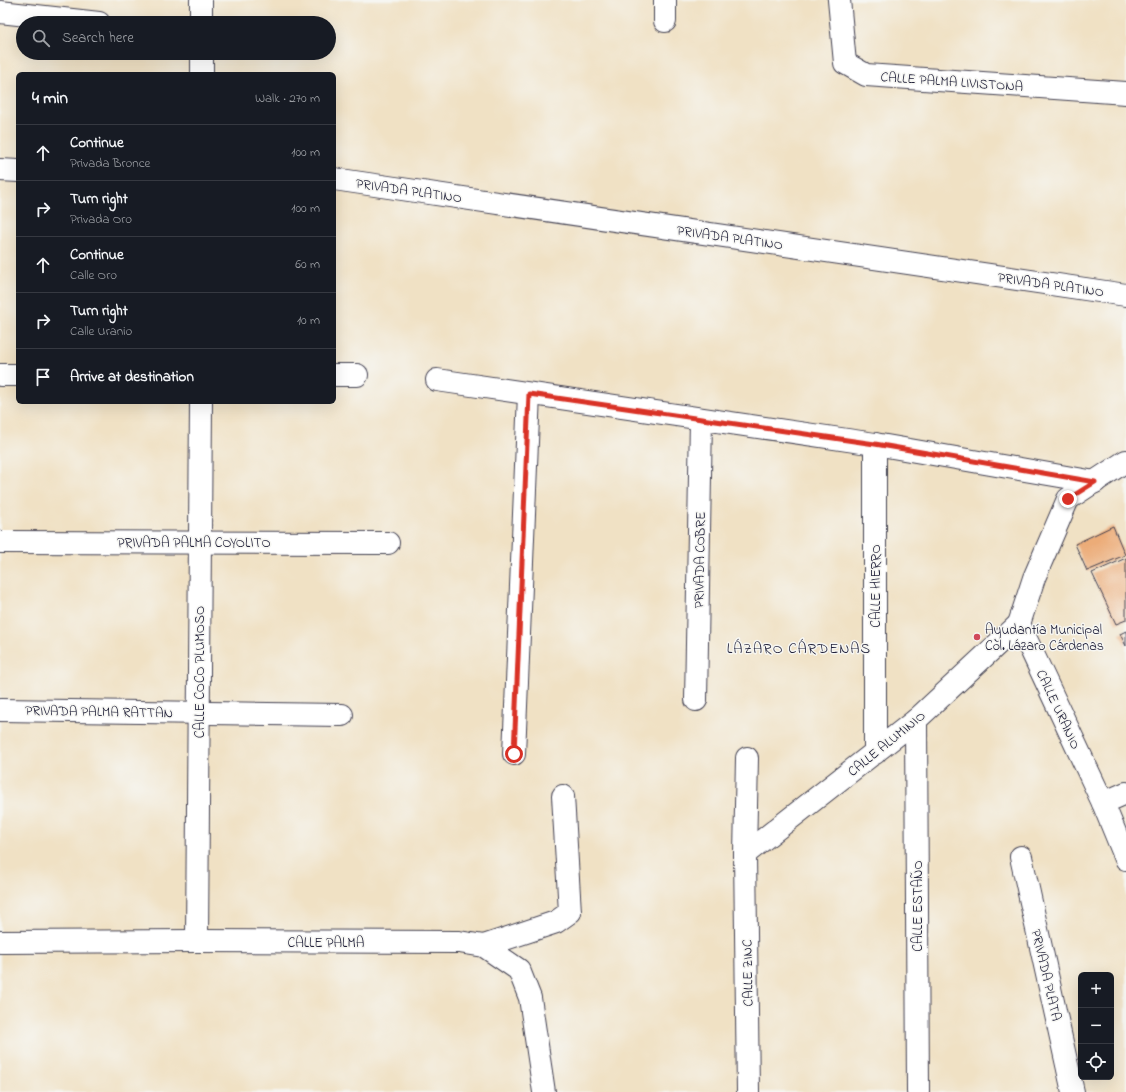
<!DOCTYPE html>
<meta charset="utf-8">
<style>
body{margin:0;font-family:"Indie Flower",sans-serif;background:#20242c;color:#f1f3f6}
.controls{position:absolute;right:12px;bottom:12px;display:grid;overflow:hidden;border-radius:6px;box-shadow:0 4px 16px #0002}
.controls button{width:36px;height:36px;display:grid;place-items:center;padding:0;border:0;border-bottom:1px solid #363941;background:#171b24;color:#f1f3f6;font:20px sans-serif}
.stop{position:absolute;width:12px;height:12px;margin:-9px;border:3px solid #d93025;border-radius:50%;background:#fff}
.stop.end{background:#d93025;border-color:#fff;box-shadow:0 1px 4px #0008}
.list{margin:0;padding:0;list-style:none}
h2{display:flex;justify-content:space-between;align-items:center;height:52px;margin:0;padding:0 16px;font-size:17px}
h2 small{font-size:13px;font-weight:400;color:#9ea1a6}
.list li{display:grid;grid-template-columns:26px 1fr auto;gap:12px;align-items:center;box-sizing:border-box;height:56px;padding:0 16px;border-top:1px solid #363941}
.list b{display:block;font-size:15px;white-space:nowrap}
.list p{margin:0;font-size:13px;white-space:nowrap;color:#9ea1a6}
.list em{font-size:13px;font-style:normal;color:#9ea1a6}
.icon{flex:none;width:22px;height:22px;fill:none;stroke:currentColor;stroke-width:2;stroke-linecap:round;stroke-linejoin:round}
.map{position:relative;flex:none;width:1126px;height:1092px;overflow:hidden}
.search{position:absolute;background:#171b24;box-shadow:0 4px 16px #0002;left:16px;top:16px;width:320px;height:44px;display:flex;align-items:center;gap:10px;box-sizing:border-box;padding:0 14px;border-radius:22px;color:#9ea1a6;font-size:15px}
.panel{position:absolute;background:#171b24;box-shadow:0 4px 16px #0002;left:16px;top:72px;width:320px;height:332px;border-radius:6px}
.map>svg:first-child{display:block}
.building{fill:#ecac78}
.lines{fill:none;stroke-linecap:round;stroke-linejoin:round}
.minor-casing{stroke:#413f50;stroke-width:24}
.minor{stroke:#fff;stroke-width:22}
.route{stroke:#d93025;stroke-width:5}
.poi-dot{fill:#d1495b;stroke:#f6f6f2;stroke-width:1.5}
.labels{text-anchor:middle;stroke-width:3;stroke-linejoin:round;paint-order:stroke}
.street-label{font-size:14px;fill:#22223b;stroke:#f6f6f2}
.poi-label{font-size:14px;fill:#22223b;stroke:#f6f6f2;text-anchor:start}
.neighbourhood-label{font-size:15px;letter-spacing:1px;fill:#22223b;stroke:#f6f6f2}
</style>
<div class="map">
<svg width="1126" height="1092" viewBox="0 0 1126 1092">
<rect width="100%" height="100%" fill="#f6f6f2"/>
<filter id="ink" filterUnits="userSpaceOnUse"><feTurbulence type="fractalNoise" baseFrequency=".025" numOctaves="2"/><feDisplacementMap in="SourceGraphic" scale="8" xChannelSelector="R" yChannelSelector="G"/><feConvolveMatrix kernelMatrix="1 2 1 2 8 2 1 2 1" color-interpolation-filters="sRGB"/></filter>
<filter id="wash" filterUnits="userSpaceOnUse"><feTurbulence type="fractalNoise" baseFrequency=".012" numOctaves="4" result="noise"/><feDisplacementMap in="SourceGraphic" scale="16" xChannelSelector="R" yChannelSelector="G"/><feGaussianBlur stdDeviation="0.9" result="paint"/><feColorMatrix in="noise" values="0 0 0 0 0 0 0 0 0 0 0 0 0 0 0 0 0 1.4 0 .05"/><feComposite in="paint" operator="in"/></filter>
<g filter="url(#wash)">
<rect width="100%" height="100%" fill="#f0e1c4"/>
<g id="blocks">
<!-- building -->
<g class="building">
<path d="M 1113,526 L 1125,555 L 1087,571 L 1075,544 Z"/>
<path d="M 1126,558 L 1126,620 L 1116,624 L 1092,573 Z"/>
<path d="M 1126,631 L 1126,646 L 1120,634 Z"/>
</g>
</g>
</g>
<g filter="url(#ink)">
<use href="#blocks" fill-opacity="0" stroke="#413f50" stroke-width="1"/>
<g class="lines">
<defs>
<g id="minor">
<path d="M 201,0 L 201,23"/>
<path d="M 665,0 L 665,21"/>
<path d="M 839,0 L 845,63 L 866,75 L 1126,93"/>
<path d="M 0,12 L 99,23"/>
<path d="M 202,53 L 202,74"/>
<path d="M 0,170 L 18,171"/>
<path d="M 334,179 L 1126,295"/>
<path d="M 0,375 L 18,375"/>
<path d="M 334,375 L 357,375"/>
<path d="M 437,380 L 875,444 L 1095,482"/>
<path d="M 1126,461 L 1068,499 L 1034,578 L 1019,624 L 1103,803 L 1126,859"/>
<path d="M 0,542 L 388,543"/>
<path d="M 696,700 L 701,419"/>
<path d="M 0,710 L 342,715"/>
<path d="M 916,720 L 918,1092"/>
<path d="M 875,753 L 875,444"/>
<path d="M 514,754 L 529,394"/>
<path d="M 747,758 L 745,854 L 748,1092"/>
<path d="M 1103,803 L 1126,793"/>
<path d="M 745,854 L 916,720 L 1019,624"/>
<path d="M 1021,857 L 1073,1092"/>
<path d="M 197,941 L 201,402"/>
<path d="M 0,942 L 197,941 L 459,942 L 484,946 L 519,970 L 530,998 L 544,1092"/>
<path d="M 484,946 L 556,922 L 570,912 L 563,796"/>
</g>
</defs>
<!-- minor casing -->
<use href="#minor" class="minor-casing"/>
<!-- minor -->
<use href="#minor" class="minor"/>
</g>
</g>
<g class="lines" filter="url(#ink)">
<!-- route -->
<path class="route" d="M 514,754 L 529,394 L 875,444 L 1095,482 L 1068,499"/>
</g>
<!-- markers -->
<circle class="poi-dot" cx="977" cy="637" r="4"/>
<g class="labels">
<!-- street labels -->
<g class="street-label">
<text transform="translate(952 81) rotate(4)" y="5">CALLE PALMA LIVISTONA</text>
<text transform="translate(409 190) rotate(8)" y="5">PRIVADA PLATINO</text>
<text transform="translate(730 237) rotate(8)" y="5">PRIVADA PLATINO</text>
<text transform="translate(1051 284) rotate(8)" y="5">PRIVADA PLATINO</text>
<text x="194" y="547">PRIVADA PALMA COYOLITO</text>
<text transform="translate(699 560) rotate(-89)" y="5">PRIVADA COBRE</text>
<text transform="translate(875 586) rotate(-90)" y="5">CALLE HIERRO</text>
<text transform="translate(199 672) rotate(-90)" y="5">CALLE COCO PLUMOSO</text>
<text transform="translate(1059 709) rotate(65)" y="5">CALLE URANIO</text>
<text transform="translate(99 711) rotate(1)" y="5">PRIVADA PALMA RATTAN</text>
<text transform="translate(886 743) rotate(-39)" y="5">CALLE ALUMINIO</text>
<text transform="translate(917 906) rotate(-90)" y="5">CALLE ESTAÑO</text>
<text x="326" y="947">CALLE PALMA</text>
<text transform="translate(747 973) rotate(-91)" y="5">CALLE ZINC</text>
<text transform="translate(1047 975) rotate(77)" y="5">PRIVADA PLATA</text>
</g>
<!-- poi labels -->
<g class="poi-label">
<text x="985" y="634">Ayudantía Municipal<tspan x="985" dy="16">Col. Lázaro Cárdenas</tspan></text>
</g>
<!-- neighbourhood labels -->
<g class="neighbourhood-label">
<text x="799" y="653">LÁZARO CÁRDENAS</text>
</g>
</g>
</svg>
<div class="controls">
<button>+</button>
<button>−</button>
<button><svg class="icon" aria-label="locate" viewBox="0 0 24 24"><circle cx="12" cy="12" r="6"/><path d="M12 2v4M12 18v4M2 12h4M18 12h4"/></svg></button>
</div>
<div class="stop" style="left:514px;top:754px"></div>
<div class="stop end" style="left:1068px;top:499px"></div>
<div class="search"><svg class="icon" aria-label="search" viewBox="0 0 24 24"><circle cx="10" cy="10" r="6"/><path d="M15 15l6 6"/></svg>Search here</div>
<section class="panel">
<h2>4 min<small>Walk · 270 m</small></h2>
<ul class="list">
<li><svg class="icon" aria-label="ahead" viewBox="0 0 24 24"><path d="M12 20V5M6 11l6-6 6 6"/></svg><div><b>Continue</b><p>Privada Bronce</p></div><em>100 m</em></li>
<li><svg class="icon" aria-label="right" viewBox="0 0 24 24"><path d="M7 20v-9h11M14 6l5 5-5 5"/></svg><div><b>Turn right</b><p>Privada Oro</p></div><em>100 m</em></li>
<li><svg class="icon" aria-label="ahead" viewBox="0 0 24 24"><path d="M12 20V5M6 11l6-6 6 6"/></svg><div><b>Continue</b><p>Calle Oro</p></div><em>60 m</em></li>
<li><svg class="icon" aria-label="right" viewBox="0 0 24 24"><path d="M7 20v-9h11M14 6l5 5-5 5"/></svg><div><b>Turn right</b><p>Calle Uranio</p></div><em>10 m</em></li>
<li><svg class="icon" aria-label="arrive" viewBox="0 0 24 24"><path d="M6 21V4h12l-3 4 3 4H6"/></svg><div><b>Arrive at destination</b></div></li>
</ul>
</section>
</div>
